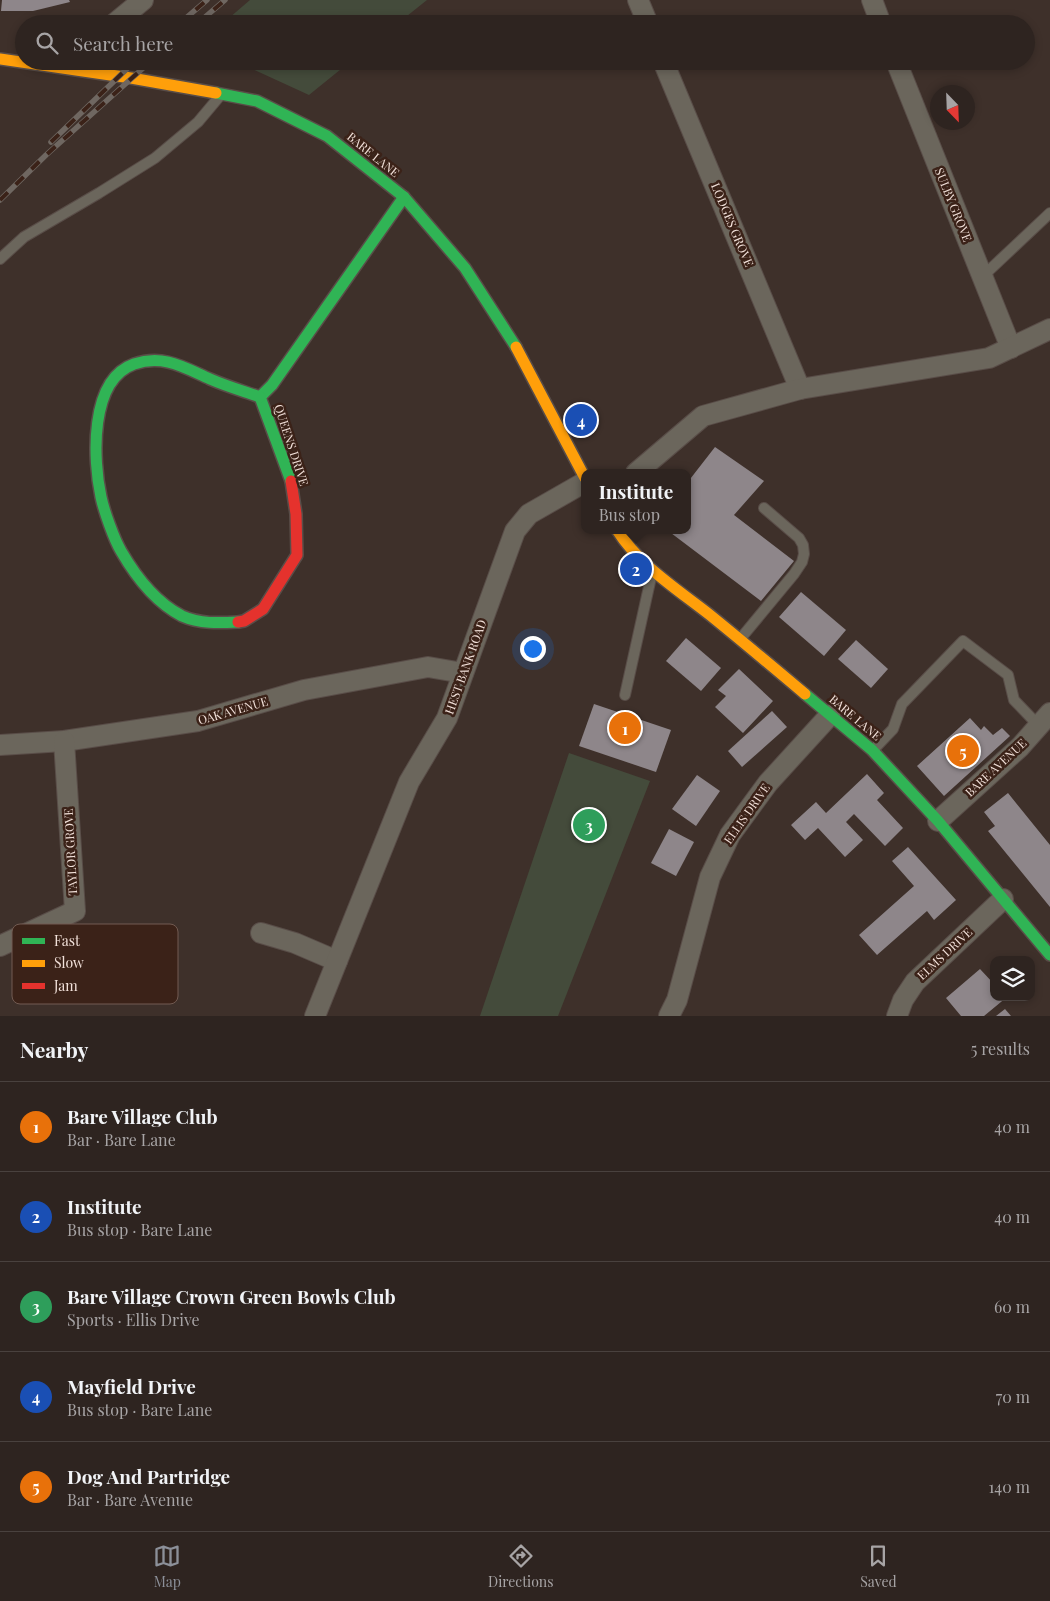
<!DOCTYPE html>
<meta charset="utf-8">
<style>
body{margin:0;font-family:"Playfair Display",serif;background:#3a302d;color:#f1f3f6}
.controls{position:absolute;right:15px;bottom:15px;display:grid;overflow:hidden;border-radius:10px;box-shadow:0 2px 8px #0003}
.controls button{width:45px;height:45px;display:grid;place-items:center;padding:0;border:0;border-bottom:1px solid #49413e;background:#2e2420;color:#f1f3f6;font:25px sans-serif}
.compass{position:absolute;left:930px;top:85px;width:45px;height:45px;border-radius:50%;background:#2e2420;box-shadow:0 2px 8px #0003;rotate:157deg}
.you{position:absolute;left:532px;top:648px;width:18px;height:18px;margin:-12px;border:4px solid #fff;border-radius:50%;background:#1a73e8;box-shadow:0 0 0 8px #1a73e833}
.badge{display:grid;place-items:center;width:32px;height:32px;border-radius:50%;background:#8c9099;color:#fff;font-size:16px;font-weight:700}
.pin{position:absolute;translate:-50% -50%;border:2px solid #fff;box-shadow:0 1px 5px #0006}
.popup{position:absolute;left:581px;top:469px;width:110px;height:65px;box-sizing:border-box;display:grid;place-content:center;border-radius:10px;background:#2e2420;filter:drop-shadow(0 1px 4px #0005);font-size:16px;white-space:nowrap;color:#a7a4a5}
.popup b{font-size:19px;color:#f1f3f6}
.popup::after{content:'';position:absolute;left:50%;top:100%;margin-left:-10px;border:10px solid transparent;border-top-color:#2e2420}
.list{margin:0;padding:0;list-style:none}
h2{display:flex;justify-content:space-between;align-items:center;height:65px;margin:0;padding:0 20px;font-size:21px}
h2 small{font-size:16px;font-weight:400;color:#a7a4a5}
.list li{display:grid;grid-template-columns:32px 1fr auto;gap:15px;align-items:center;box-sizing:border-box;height:90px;padding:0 20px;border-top:1px solid #49413e}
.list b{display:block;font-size:19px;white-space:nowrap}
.list p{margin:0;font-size:16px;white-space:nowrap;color:#a7a4a5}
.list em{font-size:16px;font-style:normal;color:#a7a4a5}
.icon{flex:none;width:28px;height:28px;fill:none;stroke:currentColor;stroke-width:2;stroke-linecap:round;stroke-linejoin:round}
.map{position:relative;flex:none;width:1050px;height:1016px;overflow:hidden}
.search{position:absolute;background:#2e2420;box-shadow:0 2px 8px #0003;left:15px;right:15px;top:15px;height:55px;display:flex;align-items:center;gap:12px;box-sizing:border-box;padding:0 18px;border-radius:28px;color:#a7a4a5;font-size:19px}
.sheet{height:515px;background:#2e2420}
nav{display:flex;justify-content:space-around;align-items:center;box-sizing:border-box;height:70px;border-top:1px solid #49413e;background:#2e2420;font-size:14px;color:#a7a4a5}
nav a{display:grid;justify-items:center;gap:2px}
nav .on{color:#8c9099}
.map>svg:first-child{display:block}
.green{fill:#444b3b}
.building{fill:#8e868a}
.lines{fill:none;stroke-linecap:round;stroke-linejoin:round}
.lane-casing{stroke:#594d48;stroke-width:12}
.street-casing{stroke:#594d48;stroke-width:22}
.fast-casing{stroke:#594d48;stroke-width:14}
.slow-casing{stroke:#594d48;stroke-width:14}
.jam-casing{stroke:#594d48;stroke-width:14}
.lane{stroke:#6b665c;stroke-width:10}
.street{stroke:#6b665c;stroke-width:20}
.fast{stroke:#30b455;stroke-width:11}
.slow{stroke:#ff9f0a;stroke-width:11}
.jam{stroke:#e5322d;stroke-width:11}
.rail-casing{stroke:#6f6761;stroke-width:5.5}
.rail{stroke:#3b2218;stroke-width:4;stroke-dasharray:11;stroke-linecap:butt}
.labels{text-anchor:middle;stroke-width:5;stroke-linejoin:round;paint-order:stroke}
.street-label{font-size:12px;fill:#f2e1da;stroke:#3b2218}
.key{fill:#3b2218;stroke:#725b52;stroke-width:1}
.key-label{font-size:14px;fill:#f2e1da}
</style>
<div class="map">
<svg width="1050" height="1016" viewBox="0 0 1050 1016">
<rect width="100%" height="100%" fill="#3e302a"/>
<!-- green -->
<g class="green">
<path d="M 250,0 L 427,0 L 397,24 L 222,24 Z"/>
<path d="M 235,61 L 351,61 L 309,95 Z"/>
<path d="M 569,753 L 650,781 L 558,1016 L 480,1016 Z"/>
</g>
<!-- building -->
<g class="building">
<path d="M 2,0 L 69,0 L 70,2 L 33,11 L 1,11 Z"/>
<path d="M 715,447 L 764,481 L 734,515 L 794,561 L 761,601 L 667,530 L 687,530 L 687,483 Z"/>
<path d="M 801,592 L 846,630 L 824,656 L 779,617 Z"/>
<path d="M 686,638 L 721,668 L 701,691 L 666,661 Z"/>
<path d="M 856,640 L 888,669 L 871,688 L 838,659 Z"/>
<path d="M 739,669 L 773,701 L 743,733 L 715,707 L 726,696 L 718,690 Z"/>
<path d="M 594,704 L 671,730 L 656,772 L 579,746 Z"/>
<path d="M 772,711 L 787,727 L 742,767 L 728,751 Z"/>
<path d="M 970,718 L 981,730 L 984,726 L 993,735 L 1002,728 L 1010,736 L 944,796 L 917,766 Z"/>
<path d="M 867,774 L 884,793 L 877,800 L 903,828 L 885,846 L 854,814 L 846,822 L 863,840 L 845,857 L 818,828 L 805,840 L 791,825 L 816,802 L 826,813 Z"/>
<path d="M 697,775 L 720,791 L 696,826 L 672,809 Z"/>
<path d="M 1008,793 L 1050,845 L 1050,907 L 988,831 L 995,826 L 984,812 Z"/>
<path d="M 669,829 L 694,842 L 676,876 L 651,863 Z"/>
<path d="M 908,847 L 956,900 L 934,920 L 927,911 L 877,955 L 859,935 L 914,886 L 892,861 Z"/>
<path d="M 980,969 L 994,984 L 994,997 L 1007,997 L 984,1016 L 961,1016 L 946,998 Z"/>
<path d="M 1005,1009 L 1011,1016 L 996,1016 Z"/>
</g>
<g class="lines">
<defs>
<g id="lane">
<path d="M 0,259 L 24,237 L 99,193 L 155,158 L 198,122 L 219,97"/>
<path d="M 982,277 L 1050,213"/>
<path d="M 741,638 L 794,574 L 802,562 L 804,554 L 803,545 L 799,538 L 764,508"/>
<path d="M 625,695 L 652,573"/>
<path d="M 873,750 L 893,729 L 902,704 L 963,641 L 1008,675 L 1014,700 L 1039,726"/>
</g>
<g id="street">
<path d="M 638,0 L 648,24"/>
<path d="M 872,0 L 881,24"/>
<path d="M 114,24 L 143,0"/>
<path d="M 663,61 L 800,389"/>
<path d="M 896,61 L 1011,348"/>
<path d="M 636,473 L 703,416 L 800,389 L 989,358 L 1050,329"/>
<path d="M 0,745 L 64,741 L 198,721 L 304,690 L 428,667 L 463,673"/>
<path d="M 938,821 L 1020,747 L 1050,713"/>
<path d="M 261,933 L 295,943 L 337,961"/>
<path d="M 0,946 L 75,911 L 64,741"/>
<path d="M 315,1016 L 409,782 L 447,718 L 515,531 L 529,514 L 585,482"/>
<path d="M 669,1016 L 677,1000 L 710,877 L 730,835 L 768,783 L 830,715"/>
<path d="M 897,1016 L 903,1000 L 915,982 L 1003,899"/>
</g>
<g id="fast">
<path d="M 216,93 L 257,101 L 327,136 L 404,197 L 465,268 L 516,347"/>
<path d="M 291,481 L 260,397 L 272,385 L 404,197"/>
<path d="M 238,622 C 219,623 200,624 182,616 C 155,602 136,577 121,551 C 114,539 104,511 101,497 C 93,460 89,380 134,364 C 164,354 185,368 210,379 C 226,386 243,391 260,397"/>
<path d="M 805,694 L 872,750 L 938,821 L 1050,955"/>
</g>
<g id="slow">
<path d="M 0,59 L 131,78 L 216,93"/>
<path d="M 516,347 L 585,478"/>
<path d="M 617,530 C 640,566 677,589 710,615 C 742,641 773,667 805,694"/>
</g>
<path id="jam" d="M 238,622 L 244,621 L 263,609 L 297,555 L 296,514 L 291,481"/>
</defs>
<!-- lane casing -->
<use href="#lane" class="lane-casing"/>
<!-- street casing -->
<use href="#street" class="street-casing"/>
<!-- fast casing -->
<use href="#fast" class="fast-casing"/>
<!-- slow casing -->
<use href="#slow" class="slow-casing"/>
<!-- jam casing -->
<use href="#jam" class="jam-casing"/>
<!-- lane -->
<use href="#lane" class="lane"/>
<!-- street -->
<use href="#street" class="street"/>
<!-- fast -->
<use href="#fast" class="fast"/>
<!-- slow -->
<use href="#slow" class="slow"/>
<!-- jam -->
<use href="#jam" class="jam"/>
<defs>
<g id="rail">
<path d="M 179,24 L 207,0"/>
<path d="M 197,24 L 225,0"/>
<path d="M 51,142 L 135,61"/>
<path d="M 0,200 L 46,155 L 151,61"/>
</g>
</defs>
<!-- rail casing -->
<use href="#rail" class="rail-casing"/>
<!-- rail -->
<use href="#rail" class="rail"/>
</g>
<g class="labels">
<!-- street labels -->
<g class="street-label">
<text transform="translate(373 155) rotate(39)" y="4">BARE LANE</text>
<text transform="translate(953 205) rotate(68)" y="4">SULBY GROVE</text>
<text transform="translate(732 225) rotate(67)" y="4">LODGES GROVE</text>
<text transform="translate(291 445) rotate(72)" y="4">QUEENS DRIVE</text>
<text transform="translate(466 667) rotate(-70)" y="4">HEST BANK ROAD</text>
<text transform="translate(233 711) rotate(-16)" y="4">OAK AVENUE</text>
<text transform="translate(855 718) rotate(40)" y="4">BARE LANE</text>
<text transform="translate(996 768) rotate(-43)" y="4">BARE AVENUE</text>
<text transform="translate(747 814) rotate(-55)" y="4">ELLIS DRIVE</text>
<text transform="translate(71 852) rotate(-93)" y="4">TAYLOR GROVE</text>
<text transform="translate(945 954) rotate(-43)" y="4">ELMS DRIVE</text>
</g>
</g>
<!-- legend -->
<rect x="12" y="924" width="166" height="80" rx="8" class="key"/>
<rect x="22" y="938" width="23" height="6" fill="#30b455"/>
<rect x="22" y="960" width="23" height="7" fill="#ff9f0a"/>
<rect x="22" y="983" width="23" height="6" fill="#e5322d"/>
<g class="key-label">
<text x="54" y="946">Fast</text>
<text x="54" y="968">Slow</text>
<text x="54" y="991">Jam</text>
</g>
</svg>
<div class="controls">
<button><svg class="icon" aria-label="layers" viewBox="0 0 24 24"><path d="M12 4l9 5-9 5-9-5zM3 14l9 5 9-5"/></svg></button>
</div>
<svg class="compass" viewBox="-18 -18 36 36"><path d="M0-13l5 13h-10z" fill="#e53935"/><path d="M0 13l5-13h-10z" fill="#a7a4a5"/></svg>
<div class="you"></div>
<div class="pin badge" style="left:625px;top:728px;background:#e8710a">1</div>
<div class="pin badge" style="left:636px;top:569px;background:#1a4fb4">2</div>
<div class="popup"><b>Institute</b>Bus stop</div>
<div class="pin badge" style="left:589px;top:825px;background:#2e9e5b">3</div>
<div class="pin badge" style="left:581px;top:420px;background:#1a4fb4">4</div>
<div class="pin badge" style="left:963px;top:751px;background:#e8710a">5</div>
<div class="search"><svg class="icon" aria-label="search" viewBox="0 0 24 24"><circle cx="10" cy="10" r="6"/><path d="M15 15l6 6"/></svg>Search here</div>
</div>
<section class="sheet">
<h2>Nearby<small>5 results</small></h2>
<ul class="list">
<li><span class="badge" style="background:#e8710a">1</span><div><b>Bare Village Club</b><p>Bar · Bare Lane</p></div><em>40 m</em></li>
<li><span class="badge" style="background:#1a4fb4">2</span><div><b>Institute</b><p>Bus stop · Bare Lane</p></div><em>40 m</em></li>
<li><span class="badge" style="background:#2e9e5b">3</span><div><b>Bare Village Crown Green Bowls Club</b><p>Sports · Ellis Drive</p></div><em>60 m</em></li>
<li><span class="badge" style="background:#1a4fb4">4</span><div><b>Mayfield Drive</b><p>Bus stop · Bare Lane</p></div><em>70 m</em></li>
<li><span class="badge" style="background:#e8710a">5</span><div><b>Dog And Partridge</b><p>Bar · Bare Avenue</p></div><em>140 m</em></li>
</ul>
</section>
<nav>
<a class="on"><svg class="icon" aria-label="map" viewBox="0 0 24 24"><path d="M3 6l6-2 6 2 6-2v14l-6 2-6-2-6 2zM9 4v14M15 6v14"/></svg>Map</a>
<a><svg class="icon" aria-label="directions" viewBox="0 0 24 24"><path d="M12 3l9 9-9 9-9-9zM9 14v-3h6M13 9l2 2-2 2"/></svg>Directions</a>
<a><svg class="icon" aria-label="saved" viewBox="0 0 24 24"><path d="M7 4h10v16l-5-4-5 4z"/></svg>Saved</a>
</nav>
